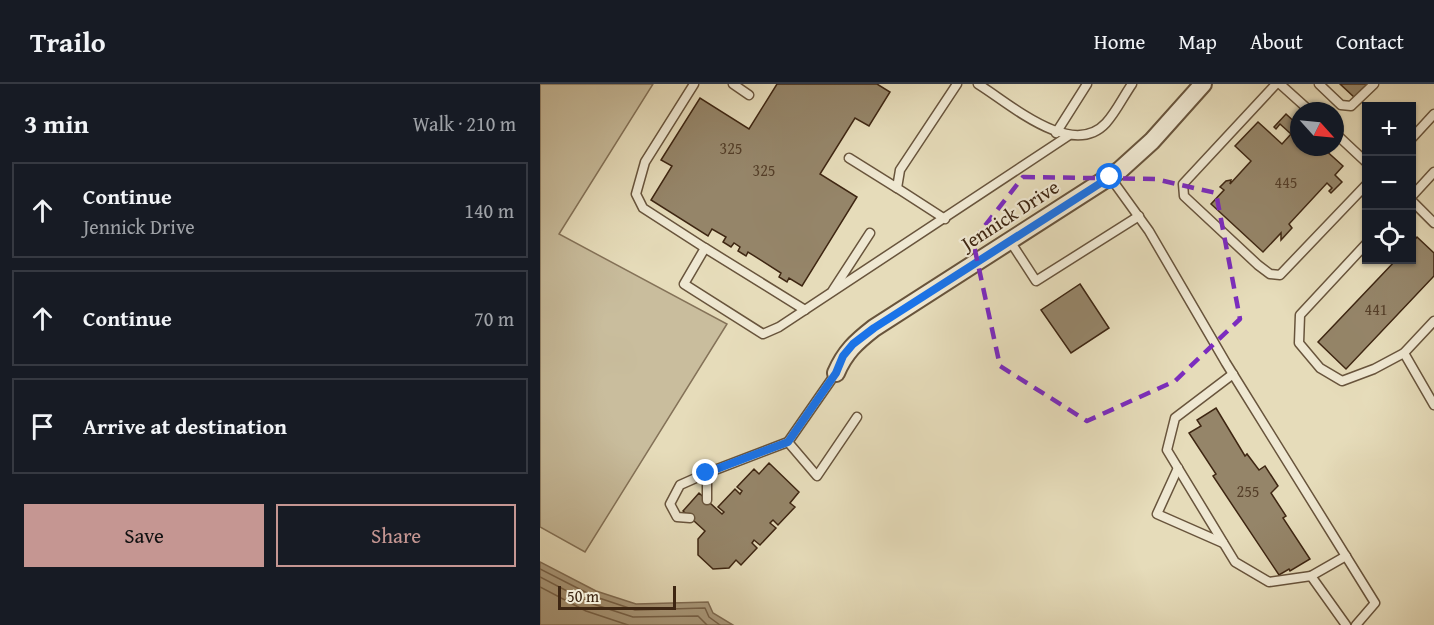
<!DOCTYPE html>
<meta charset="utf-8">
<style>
body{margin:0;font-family:"Gentium Book Plus",serif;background:#20242c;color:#f1f3f6}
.controls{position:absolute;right:18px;top:18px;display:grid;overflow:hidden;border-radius:0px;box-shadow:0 2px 4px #0004}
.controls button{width:54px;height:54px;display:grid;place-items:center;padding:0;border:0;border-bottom:2px solid #363941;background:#171b24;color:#f1f3f6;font:30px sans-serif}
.compass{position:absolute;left:750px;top:18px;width:54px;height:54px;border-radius:50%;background:#171b24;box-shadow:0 2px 4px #0004;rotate:117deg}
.scale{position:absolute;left:18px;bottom:15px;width:118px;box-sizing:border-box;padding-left:6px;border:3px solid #3e2612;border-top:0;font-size:16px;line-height:21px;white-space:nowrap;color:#3e2612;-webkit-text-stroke:4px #efe8d2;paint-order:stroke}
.stop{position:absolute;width:18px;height:18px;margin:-14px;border:4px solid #1a73e8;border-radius:50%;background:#fff}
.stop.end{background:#1a73e8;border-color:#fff;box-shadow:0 2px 6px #0008}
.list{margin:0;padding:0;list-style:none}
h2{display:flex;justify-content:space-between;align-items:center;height:78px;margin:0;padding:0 24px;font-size:26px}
h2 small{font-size:20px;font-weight:400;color:#9ea1a6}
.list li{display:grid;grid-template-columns:39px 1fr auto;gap:18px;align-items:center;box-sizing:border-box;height:96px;margin:0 12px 12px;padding:0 12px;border:2px solid #363941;border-radius:0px}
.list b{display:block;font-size:22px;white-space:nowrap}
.list p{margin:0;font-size:20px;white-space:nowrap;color:#9ea1a6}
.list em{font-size:20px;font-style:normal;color:#9ea1a6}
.actions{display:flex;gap:12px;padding:18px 24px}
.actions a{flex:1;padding:14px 0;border:2px solid #c59692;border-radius:0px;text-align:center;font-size:21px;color:#c59692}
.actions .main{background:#c59692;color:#111}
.icon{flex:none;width:33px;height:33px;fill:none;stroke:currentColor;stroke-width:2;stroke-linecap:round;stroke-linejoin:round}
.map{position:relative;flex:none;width:894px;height:541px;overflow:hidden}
header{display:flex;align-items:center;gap:36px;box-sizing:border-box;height:84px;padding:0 30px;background:#171b24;border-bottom:2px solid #363941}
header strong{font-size:28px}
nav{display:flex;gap:33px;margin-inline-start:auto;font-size:21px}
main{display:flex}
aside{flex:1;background:#171b24}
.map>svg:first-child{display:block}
.green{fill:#c9bd9d;stroke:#847258;stroke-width:1.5}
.water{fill:#ad9e81;stroke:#816e55;stroke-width:1.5}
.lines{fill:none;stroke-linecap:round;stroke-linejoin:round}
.shore{stroke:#76624a;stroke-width:1.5}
.building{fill:#958569;stroke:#3e2612;stroke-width:1.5}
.service-casing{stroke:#68543c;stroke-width:11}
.minor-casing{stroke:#68543c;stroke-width:20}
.service{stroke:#efe8d2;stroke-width:8}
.minor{stroke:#efe8d2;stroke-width:16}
.route{stroke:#1a73e8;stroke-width:8}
.marked{fill:none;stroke:#7b2cbf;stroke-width:4.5;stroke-dasharray:12 8;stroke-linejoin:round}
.labels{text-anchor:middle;stroke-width:4.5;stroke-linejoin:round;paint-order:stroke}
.number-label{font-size:16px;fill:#543e28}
.street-label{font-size:20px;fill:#3e2612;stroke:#efe8d2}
</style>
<header>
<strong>Trailo</strong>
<nav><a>Home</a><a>Map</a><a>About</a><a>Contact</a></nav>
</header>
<main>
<aside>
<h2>3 min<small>Walk · 210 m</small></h2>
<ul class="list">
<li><svg class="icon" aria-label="ahead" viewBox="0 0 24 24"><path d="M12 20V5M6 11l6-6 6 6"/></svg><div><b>Continue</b><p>Jennick Drive</p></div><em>140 m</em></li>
<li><svg class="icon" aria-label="ahead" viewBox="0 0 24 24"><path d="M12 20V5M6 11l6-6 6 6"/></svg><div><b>Continue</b></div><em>70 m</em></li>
<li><svg class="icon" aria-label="arrive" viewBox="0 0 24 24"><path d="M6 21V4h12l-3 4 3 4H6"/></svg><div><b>Arrive at destination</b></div></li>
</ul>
<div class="actions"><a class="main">Save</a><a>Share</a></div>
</aside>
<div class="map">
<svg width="894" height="541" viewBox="0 0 894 541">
<rect width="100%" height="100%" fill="#e6dcba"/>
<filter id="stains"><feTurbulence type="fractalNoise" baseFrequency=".00333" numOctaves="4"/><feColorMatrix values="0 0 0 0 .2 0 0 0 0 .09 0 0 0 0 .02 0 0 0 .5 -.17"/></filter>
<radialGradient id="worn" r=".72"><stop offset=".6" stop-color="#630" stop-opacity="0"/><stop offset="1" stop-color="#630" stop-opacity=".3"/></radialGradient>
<!-- green -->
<path class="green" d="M 0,0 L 113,0 L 19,150 L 187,240 L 45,468 L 0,443 Z"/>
<!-- water -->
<path class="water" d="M 0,478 L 56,507 L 96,520 L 168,518 L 173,529 L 193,541 L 0,541 Z"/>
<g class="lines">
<!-- shore -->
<g class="shore">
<path d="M 0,485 L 53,512 L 95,526 L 165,524 L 169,533 L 180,541"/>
<path d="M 0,493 L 50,519 L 93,533 L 158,532 L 167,541"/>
<path d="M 0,503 L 46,527 L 88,541"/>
</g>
</g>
<!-- building -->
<g class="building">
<path d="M 237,0 L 337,0 L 350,8 L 329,42 L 315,34 L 280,90 L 317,113 L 262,202 L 249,194 L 247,198 L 239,193 L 241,189 L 208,168 L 206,172 L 198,167 L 200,163 L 194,159 L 191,163 L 183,158 L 186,153 L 172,145 L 168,152 L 111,116 L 132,82 L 121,76 L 160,14 L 209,45 Z"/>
<path d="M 800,0 L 828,0 L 815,14 Z"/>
<path d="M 746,30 L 759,42 L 759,63 L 782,63 L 803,82 L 795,91 L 802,98 L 791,109 L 789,107 L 792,104 L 787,99 L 749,140 L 752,144 L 741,156 L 741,149 L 723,168 L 671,120 L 684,106 L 680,103 L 686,97 L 691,96 L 690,100 L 711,77 L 695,62 L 718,38 L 742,60 L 751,50 L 740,40 L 736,45 L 734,43 Z"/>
<path d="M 877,153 L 894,169 L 894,192 L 806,285 L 778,258 L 856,176 L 872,176 L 872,159 Z"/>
<path d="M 540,200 L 569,244 L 531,269 L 501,226 Z"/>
<path d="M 676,324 L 705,372 L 707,370 L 719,386 L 725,382 L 738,402 L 731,409 L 746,432 L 743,434 L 770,475 L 750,487 L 749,485 L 739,491 L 673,392 L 676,390 L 649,349 L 661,342 L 657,336 Z"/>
<path d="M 229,379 L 259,408 L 250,419 L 255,423 L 238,441 L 233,436 L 230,439 L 236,444 L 220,461 L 214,456 L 212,459 L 217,464 L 201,481 L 196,476 L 189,484 L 173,485 L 158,471 L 158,455 L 165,447 L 143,427 L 159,409 L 182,430 L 184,428 L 178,423 L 195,405 L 200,410 L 202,407 L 197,403 L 214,385 L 219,390 Z"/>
</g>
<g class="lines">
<defs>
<g id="service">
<path d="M 154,0 L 105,78 L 96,110 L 103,124 L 165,164 L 144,200 L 223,250 L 239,243 L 528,52"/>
<path d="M 193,0 L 209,11"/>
<path d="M 438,0 C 469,19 532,76 566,39 C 576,28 583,13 592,0"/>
<path d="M 736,0 L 643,100 L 644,112 L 718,181 L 730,190 L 740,191 L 826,101"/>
<path d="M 740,0 L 770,27"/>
<path d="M 779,0 L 801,21 L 811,22 L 834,0"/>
<path d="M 516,49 L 547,0"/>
<path d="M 795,49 L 826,78"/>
<path d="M 872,54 L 894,30"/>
<path d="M 309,74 L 357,104"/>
<path d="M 570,93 L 609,147 L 686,279 L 835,519 L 816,541"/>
<path d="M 872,112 L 894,88"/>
<path d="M 872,117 L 894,139"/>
<path d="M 405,135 L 357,104 L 360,86 L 417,0"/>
<path d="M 470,157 L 496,197 L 599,132"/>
<path d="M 826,160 L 760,231 L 759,259 L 780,284 L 802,297 L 834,285 L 864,269 L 894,237"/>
<path d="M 165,164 L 265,226"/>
<path d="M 293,206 L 330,149"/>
<path d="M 864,269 L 894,321"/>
<path d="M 693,290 L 635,334 L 627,366 L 695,478 L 729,498 L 771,492 L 806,541"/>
<path d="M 248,358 L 277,392 L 317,333"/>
<path d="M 638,384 L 617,430 L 683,459"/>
<path d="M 167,389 L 248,358 L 296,289"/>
<path d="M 150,434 L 137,433 L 130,420 L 140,401 L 167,389 L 167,416"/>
<path d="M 771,492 L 806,472"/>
</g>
<path id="minor" d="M 296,289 C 305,268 316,258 334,244 L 580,86 L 612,57 L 663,0"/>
</defs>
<!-- service casing -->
<use href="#service" class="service-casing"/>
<!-- minor casing -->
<use href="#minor" class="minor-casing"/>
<!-- service -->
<use href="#service" class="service"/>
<!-- minor -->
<use href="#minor" class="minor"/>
</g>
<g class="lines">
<!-- route -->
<path class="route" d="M 166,389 L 248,358 L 296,289 L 303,272 L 313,260 L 334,244 L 570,93"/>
</g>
<!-- marked area -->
<path class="marked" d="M 483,93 L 615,95 L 676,109 L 700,235 L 635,297 L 547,337 L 460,282 L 433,157 Z"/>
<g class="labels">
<!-- number labels -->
<g class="number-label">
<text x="191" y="70">325</text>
<text x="224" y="92">325</text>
<text x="746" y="104">445</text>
<text x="836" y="231">441</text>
<text x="708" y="413">255</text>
</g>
<!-- street labels -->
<g class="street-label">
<text transform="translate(470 131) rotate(-33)" y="7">Jennick Drive</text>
</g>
</g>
<rect width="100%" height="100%" filter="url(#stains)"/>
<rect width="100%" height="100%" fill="url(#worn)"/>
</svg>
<div class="controls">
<button>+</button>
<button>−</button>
<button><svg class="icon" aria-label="locate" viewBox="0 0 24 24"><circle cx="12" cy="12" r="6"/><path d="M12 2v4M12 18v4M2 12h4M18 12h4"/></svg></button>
</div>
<svg class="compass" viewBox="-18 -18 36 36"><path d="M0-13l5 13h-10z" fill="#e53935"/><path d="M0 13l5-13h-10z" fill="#9ea1a6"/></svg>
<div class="scale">50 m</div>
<div class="stop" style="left:570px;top:93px"></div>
<div class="stop end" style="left:166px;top:389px"></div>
</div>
</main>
